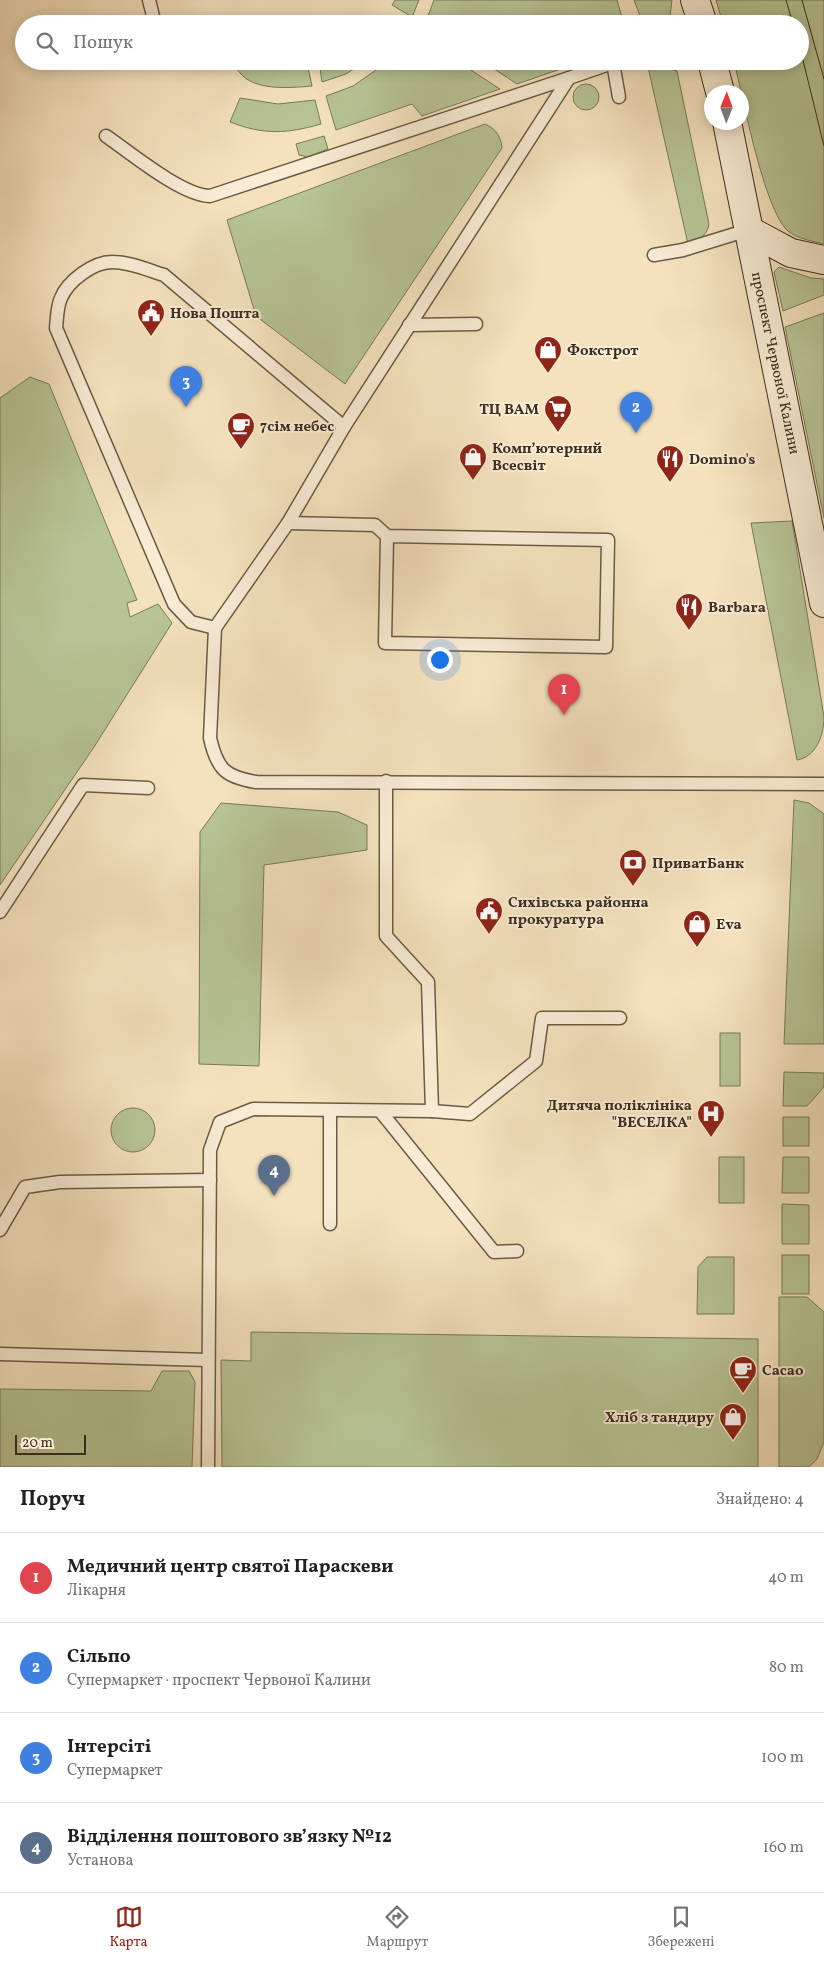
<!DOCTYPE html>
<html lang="uk">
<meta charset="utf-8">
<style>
body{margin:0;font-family:Vollkorn,serif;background:#f2f2f2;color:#202124}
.compass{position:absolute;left:704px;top:85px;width:45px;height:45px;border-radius:50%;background:#fff;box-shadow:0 2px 12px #0003;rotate:1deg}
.scale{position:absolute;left:15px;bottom:12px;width:71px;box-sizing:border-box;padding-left:5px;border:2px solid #3d2e1e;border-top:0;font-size:14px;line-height:18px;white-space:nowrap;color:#3d2e1e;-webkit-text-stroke:4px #f8ecd5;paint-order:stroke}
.you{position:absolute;left:439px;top:659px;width:18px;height:18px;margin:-12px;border:4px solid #fff;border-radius:50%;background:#1a73e8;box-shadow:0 0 0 8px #1a73e833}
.badge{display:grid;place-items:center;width:32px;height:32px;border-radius:50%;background:#8f2418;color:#fff;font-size:16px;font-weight:700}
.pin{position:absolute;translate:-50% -41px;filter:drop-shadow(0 1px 2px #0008)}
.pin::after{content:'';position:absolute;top:26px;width:18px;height:15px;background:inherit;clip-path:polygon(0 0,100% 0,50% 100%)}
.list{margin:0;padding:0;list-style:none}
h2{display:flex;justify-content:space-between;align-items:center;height:65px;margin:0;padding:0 20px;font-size:21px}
h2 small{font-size:16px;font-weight:400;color:#757577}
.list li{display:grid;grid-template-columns:32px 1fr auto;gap:15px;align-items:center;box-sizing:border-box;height:90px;padding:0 20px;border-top:1px solid #e0e0e0}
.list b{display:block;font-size:19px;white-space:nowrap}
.list p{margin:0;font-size:16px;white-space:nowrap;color:#757577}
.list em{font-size:16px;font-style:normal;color:#757577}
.icon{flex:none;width:28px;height:28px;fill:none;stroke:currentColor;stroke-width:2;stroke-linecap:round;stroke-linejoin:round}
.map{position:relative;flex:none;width:824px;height:1467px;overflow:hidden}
.search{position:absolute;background:#fff;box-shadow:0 2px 12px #0003;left:15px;right:15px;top:15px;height:55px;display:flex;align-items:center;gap:12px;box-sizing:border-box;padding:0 18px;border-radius:28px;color:#757577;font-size:19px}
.sheet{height:425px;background:#fff}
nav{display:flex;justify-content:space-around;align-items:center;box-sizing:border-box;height:70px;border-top:1px solid #e0e0e0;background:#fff;font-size:14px;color:#757577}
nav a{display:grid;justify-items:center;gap:2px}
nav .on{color:#8f2418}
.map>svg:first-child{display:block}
.green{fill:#b7c495;stroke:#7a795a}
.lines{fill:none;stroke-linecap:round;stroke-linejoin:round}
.service-casing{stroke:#6b5b46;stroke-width:15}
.secondary-casing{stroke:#3d2e1e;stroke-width:30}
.service{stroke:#f8ecd5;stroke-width:12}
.secondary{stroke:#f8ecd5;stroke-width:28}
.tram{stroke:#3d2e1e;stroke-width:1}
.labels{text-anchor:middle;stroke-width:4;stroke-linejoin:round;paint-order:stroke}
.poi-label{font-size:15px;font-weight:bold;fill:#3d2e1e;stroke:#f8ecd5;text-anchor:start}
.street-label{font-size:15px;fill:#3d2e1e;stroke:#f8ecd5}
</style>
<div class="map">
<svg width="824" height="1467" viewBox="0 0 824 1467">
<rect width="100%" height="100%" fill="#f4e2be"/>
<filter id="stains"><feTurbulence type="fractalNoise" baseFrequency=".004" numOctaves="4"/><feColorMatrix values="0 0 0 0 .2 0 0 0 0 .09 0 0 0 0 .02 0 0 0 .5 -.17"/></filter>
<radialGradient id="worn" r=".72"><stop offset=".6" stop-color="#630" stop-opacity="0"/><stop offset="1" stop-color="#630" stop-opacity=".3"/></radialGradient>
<!-- green -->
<g class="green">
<path d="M 395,0 L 419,0 L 412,17 L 392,5 Z"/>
<path d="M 434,0 L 617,0 L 624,24 L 425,24 Z"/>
<path d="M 634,0 L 672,0 L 670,16 L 666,24 L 643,24 Z"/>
<path d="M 716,0 L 824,0 L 824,244 C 813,241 797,239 788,231 C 764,210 743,97 734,61 L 800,61 L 800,24 L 723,24 Z"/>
<path d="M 234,61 C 259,61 283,66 307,63 L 312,86 C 288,88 242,93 234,61 Z"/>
<path d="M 319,61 L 366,61 L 346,74 L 322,82 Z"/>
<path d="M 389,61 L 457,61 L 500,89 L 422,116 L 412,104 L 336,130 L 326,96 L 353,86 Z"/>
<path d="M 482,61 L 584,61 L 517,84 Z"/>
<path d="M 658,65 L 677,71 L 709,224 C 707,237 698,239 688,244 L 648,67 Z"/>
<circle cx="586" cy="97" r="13"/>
<path d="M 240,98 L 278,104 L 315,100 L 321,124 C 286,134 264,135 230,122 Z"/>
<path d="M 485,124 C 495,128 501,136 502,148 L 345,384 L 256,316 L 227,220 Z"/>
<path d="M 324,136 L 328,149 L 307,157 L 299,155 L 296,144 Z"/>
<path d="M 779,267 L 811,278 L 824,279 L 824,295 L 783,311 L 774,272 Z"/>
<path d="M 824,313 L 824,518 L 785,327 Z"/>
<path d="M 30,377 L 49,384 L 137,600 L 127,603 L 130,617 L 158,604 L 172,623 L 94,747 L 0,885 L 0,398 Z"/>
<path d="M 792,521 L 824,717 C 824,735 816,757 797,760 L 751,523 Z"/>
<path d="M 794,800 L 809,803 L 824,814 L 824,1044 L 784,1044 Z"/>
<path d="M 221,803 L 338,812 L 367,825 L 367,850 L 264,865 L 259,1066 L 199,1064 L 200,832 Z"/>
<rect x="720" y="1033" width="20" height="53"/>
<path d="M 784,1072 L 824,1073 L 824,1087 L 807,1106 L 783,1106 Z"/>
<circle cx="133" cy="1130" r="22"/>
<rect x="783" y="1117" width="26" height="29"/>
<rect x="719" y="1157" width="25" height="46"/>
<path d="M 783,1157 L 809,1157 L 809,1193 L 782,1193 Z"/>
<path d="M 782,1204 L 809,1205 L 809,1244 L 782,1244 Z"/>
<rect x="782" y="1255" width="27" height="39"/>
<path d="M 707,1257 L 734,1257 L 734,1314 L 697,1314 L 698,1267 Z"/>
<path d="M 779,1297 L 807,1297 L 824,1312 L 824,1442 L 817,1459 L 809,1467 L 779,1467 Z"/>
<path d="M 251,1332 L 758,1339 L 758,1467 L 222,1467 L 221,1360 L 251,1361 Z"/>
<path d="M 162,1371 L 189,1371 L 195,1382 L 192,1467 L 0,1467 L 0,1389 L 151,1391 Z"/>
</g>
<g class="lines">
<defs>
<g id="service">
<path d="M 149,0 L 155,24"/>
<path d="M 618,61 L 569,78 L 344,427 L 288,523 L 215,628 L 210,738 C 217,769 225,777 256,782 L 824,784"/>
<path d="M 613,63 L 619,97"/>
<path d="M 106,136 C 131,153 181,195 210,196 L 569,78"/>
<path d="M 654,255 L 683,250 L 748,230"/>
<path d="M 409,325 L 476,324"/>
<path d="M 288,523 L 375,525 L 387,536 L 608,540 L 606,647 L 385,643 L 387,536"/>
<path d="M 215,628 L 191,622 L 174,604 L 56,328 C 57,319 57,306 61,298 C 68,281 93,262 112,262 C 130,262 148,270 164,275 L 344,427"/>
<path d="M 386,781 L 386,936 L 428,982 L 432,1111"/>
<path d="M 0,912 L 83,785 L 148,788"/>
<path d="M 330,1111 L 330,1224"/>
<path d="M 381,1112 L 494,1252 L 517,1251"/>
<path d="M 0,1230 L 25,1187 L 60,1182 L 210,1180"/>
<path d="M 0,1354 L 208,1360"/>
<path d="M 208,1467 L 210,1150 L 220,1122 L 253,1109 L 432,1111 L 470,1114 L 536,1061 L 542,1018 L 620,1018"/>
</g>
<g id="secondary">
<path d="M 695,0 L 703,24"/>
<path d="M 712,61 L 720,92"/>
<path d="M 727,122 L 824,603"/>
<path d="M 748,230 L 791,253 L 824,260"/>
</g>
</defs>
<!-- service casing -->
<use href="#service" class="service-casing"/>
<!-- secondary casing -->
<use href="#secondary" class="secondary-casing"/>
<!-- service -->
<use href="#service" class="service"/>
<!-- secondary -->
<use href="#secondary" class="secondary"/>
<!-- tram -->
<g class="tram">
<path d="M 786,0 L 793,24"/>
<path d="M 802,0 L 824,79"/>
<path d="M 800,48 L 824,146"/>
</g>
</g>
<!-- icons -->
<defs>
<symbol id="civic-pin" viewBox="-11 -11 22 30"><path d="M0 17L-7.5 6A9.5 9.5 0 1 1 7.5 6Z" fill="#8f2418" stroke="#f8ecd5"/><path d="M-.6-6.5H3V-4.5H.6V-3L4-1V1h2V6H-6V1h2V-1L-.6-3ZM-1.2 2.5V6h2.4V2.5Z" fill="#fff"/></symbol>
<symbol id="shop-pin" viewBox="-11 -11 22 30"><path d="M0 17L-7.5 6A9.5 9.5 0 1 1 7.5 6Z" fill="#8f2418" stroke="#f8ecd5"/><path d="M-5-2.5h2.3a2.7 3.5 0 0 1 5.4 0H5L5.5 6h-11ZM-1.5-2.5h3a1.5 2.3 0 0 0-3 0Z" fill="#fff"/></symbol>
<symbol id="supermarket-pin" viewBox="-11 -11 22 30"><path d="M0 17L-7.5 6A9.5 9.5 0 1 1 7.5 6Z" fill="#8f2418" stroke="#f8ecd5"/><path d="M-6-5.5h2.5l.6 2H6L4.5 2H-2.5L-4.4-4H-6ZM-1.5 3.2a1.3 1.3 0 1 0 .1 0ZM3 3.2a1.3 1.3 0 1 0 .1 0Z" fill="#fff"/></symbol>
<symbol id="cafe-pin" viewBox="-11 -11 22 30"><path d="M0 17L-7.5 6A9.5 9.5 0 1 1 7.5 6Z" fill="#8f2418" stroke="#f8ecd5"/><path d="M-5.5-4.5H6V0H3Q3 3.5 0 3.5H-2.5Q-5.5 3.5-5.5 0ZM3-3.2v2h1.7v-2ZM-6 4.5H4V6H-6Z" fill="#fff"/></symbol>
<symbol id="restaurant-pin" viewBox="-11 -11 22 30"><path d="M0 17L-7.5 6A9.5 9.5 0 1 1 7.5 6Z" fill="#8f2418" stroke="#f8ecd5"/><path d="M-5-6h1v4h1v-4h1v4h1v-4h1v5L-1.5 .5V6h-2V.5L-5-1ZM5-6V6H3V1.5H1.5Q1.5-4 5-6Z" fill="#fff"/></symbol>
<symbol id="bank-pin" viewBox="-11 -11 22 30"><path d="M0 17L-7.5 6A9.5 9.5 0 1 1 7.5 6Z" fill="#8f2418" stroke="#f8ecd5"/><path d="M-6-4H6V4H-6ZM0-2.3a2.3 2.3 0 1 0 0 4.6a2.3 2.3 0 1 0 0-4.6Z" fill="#fff"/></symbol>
<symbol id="hospital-pin" viewBox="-11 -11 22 30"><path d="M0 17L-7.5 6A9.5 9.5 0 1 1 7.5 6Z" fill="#8f2418" stroke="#f8ecd5"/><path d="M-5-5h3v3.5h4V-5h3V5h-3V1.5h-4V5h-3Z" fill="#fff"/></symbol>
</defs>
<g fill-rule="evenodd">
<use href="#civic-pin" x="135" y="297" width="32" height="43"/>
<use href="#shop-pin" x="532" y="334" width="32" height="43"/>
<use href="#supermarket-pin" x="542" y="393" width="32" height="43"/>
<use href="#cafe-pin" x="225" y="410" width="32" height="43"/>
<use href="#shop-pin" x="457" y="441" width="32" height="43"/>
<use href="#restaurant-pin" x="654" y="443" width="32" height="43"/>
<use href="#restaurant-pin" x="673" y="591" width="32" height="43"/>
<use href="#bank-pin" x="617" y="847" width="32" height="43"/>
<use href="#civic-pin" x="473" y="895" width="32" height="43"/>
<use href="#shop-pin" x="681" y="908" width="32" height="43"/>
<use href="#hospital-pin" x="695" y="1098" width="32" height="43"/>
<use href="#cafe-pin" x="727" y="1354" width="32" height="43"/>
<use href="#shop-pin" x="717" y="1401" width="32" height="43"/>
</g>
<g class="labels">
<!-- poi labels -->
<g class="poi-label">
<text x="170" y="318">Нова Пошта</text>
<text x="567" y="355">Фокстрот</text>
<text x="539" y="414" text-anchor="end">ТЦ ВАМ</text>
<text x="260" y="431">7сім небес</text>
<text x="492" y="453">Компʼютерний<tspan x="492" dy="17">Всесвіт</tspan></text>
<text x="689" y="464">Domino's</text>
<text x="708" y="612">Barbara</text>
<text x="652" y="868">ПриватБанк</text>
<text x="508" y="907">Сихівська районна<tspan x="508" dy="17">прокуратура</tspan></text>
<text x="716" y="929">Eva</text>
<text x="692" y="1110" text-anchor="end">Дитяча поліклініка<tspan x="692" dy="17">"ВЕСЕЛКА"</tspan></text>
<text x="762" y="1375">Cacao</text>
<text x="714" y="1422" text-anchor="end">Хліб з тандиру</text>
</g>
<!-- street labels -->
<g class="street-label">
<text transform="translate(776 363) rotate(78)" y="5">проспект Червоної Калини</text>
</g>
</g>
<rect width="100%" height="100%" filter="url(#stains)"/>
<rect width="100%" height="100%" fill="url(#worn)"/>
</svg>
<svg class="compass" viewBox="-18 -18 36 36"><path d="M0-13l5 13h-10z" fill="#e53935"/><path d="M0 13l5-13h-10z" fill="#757577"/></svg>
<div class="scale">20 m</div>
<div class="you"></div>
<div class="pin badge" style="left:564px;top:715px;background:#e0444e">1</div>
<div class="pin badge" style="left:636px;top:433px;background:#3f7fe0">2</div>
<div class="pin badge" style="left:186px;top:407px;background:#3f7fe0">3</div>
<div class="pin badge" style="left:274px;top:1196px;background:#5c6f8a">4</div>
<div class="search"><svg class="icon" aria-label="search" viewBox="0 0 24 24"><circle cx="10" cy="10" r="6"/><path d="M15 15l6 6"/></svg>Пошук</div>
</div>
<section class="sheet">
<h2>Поруч<small>Знайдено: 4</small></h2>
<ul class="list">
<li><span class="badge" style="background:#e0444e">1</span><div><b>Медичний центр святої Параскеви</b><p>Лікарня</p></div><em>40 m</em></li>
<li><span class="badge" style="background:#3f7fe0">2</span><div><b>Сільпо</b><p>Супермаркет · проспект Червоної Калини</p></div><em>80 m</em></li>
<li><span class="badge" style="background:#3f7fe0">3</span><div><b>Інтерсіті</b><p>Супермаркет</p></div><em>100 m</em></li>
<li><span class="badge" style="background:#5c6f8a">4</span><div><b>Відділення поштового зв’язку №12</b><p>Установа</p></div><em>160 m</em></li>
</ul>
</section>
<nav>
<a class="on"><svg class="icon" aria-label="map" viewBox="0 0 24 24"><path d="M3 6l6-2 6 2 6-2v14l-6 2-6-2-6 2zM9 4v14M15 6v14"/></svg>Карта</a>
<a><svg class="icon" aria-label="directions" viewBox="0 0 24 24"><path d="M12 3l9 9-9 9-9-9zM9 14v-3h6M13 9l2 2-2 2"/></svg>Маршрут</a>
<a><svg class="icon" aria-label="saved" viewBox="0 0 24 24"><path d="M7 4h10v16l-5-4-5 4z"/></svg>Збережені</a>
</nav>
